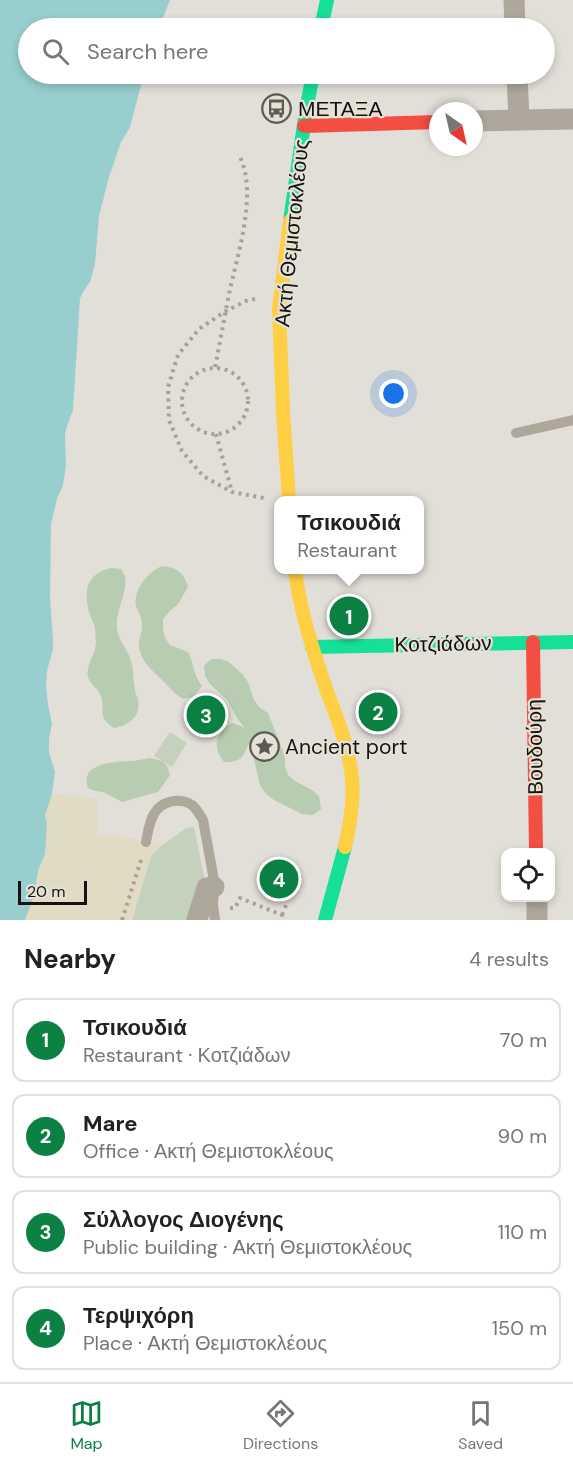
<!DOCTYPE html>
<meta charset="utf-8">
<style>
body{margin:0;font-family:"DM Sans",sans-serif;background:#f2f2f2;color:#222}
.controls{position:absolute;right:18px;bottom:18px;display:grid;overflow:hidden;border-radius:12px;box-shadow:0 3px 9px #0003}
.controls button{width:54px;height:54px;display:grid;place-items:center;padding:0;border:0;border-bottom:2px solid #e0e0e0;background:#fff;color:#222;font:30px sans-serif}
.compass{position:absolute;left:429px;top:102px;width:54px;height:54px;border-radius:50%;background:#fff;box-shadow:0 3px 9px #0003;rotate:146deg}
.scale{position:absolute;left:18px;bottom:15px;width:69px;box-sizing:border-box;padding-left:6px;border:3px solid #15130f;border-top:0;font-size:16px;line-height:21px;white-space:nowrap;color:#15130f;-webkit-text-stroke:4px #e5e1d5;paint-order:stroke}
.you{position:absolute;left:394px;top:394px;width:21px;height:21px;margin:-15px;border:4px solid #fff;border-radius:50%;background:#1a73e8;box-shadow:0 0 0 9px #1a73e833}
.badge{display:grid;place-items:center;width:39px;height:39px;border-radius:50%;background:#0b8043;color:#fff;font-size:20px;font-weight:700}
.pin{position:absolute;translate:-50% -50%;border:3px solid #fff;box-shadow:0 2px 6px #0006}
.popup{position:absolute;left:274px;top:496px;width:150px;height:78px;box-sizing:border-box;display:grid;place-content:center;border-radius:12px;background:#fff;filter:drop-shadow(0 2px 4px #0005);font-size:20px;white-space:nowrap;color:#767676}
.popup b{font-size:22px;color:#222}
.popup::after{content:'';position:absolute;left:50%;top:100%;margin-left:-12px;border:12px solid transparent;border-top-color:#fff}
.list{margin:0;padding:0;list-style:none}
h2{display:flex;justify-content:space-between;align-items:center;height:78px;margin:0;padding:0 24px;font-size:26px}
h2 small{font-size:20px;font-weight:400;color:#767676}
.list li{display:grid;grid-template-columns:39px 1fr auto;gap:18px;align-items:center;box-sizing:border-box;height:84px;margin:0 12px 12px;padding:0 12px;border:2px solid #e0e0e0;border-radius:12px}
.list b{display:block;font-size:22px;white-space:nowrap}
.list p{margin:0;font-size:20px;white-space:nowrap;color:#767676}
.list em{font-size:20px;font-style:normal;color:#767676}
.icon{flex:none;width:33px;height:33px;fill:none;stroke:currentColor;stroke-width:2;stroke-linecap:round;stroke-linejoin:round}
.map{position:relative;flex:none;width:573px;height:920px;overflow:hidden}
.search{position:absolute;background:#fff;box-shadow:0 3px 9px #0003;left:18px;right:18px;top:18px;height:66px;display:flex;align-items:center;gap:15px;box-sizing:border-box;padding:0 21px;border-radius:33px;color:#767676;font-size:22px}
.sheet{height:462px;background:#fff}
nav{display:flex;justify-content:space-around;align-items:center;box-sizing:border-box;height:84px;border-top:2px solid #e0e0e0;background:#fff;font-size:16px;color:#767676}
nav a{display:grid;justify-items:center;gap:3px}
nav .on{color:#0b8043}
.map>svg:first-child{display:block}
.green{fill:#c3d1bd}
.forest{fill:#b7ccb1}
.sand{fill:#e1dbc4}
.water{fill:#99cece}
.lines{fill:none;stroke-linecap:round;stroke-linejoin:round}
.path{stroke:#a6a299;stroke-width:4;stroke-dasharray:3 4.5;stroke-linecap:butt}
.lane{stroke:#ada79c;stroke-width:10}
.street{stroke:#ada79c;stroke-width:21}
.fast{stroke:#16e098;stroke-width:14}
.slow{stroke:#ffcf43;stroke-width:14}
.jam{stroke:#f24e42;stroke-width:14}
.labels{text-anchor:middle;stroke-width:4.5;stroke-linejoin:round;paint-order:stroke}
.poi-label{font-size:21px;fill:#15130f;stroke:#e5e1d5;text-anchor:start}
.street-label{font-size:21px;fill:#15130f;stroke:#e5e1d5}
</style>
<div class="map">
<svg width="573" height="920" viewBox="0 0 573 920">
<rect width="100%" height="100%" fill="#e2dfd8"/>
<!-- green -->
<g class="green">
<path d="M 170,732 L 187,743 L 172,767 L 154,756 Z"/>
<path d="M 194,827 L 205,881 L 189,920 L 132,920 L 151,856 L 161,846 L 186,828 Z"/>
</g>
<!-- forest -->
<g class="forest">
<path d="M 162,566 C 177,568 184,572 188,587 L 178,604 L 170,611 L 163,619 L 163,629 L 165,638 L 170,645 L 188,652 C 195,666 192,672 202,686 L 193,697 L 183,699 C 173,693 168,685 159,677 C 150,668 141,661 139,647 C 138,639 143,632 142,624 C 142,618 138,612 136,606 C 133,589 148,572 162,566 Z"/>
<path d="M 111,568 L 121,569 C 121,569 125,576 125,577 C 128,591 115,612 117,628 C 118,640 126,647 130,658 C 134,669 133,679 135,690 C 135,694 137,696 138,700 C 141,717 129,725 114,728 C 94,715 108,708 99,692 C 96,687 90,684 88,677 C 85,666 96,654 96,642 C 95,637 96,632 95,628 C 94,623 92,620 90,615 C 87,606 85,592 89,583 C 94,574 102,570 111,568 Z"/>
<path d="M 211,659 L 220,659 L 229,662 L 243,675 L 248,682 L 254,700 L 260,708 L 268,713 L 285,756 L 285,766 L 288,775 L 295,781 L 312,790 L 319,796 L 321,809 L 313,815 L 302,814 L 274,800 L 266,794 L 260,785 L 250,742 C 242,756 244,762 224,762 C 212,747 215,733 232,723 L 241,726 L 246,730 L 237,718 L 227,700 L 210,684 L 205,676 L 204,666 Z"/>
<path d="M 149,758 C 163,760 167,762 170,775 L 158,792 L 122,802 L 103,792 L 95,791 L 88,788 C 79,763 114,762 130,761 C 136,761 143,759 149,758 Z"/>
</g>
<!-- sand -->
<path class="sand" d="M 52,794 L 97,798 L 98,834 L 133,838 L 161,846 L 151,856 L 132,920 L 25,920 L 34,896 L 38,871 L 45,854 L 47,823 L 45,816 Z"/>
<!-- water -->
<path class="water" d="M 0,0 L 170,0 L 159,28 L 28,28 L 28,74 L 144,74 L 130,127 L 121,142 L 109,177 L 99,216 L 95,264 L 90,282 L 85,289 L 80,298 L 73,410 L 68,423 L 65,433 L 66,466 L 63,485 L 57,499 L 51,524 L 50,599 L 53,639 L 53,649 L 47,671 L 46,686 L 48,704 L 52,724 L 49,739 L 49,752 L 55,772 L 52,794 L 45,816 L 47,823 L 45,854 L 38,871 L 34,896 L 25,920 L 0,920 Z"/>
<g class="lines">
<!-- path -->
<g class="path">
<path d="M 255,299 L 246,301 L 226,311 L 199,329 L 178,355 L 168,387 L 169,420 L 182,451 L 203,476 L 232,492 L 264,498"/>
<path d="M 215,367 C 220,343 224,319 229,294 C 237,256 258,194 240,157"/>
<circle cx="215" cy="401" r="33"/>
<path d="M 216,434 L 232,492"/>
<path d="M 230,908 L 235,908 L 240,898 L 282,915 L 280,920"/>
<path d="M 282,915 L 287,903"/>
<path d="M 122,920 L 142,857"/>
</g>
<!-- lane -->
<g class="lane">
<path d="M 516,433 L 573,420"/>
<path d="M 146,842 C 148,832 149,822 154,814 C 161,801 179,797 192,805 C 197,809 200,815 203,820 L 214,880 L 213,905 L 215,920"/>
</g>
<!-- street -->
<g class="street">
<path d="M 514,0 L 515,28"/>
<path d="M 517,74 L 519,120"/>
<path d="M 474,121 L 573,119"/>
<path d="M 537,898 L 537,920"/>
<path d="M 197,920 L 207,888 L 214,887"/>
</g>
<!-- fast -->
<g class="fast">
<path d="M 321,28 L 327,0"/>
<path d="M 290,221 L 306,111 L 313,74"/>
<path d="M 312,647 L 573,642"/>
<path d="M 325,920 L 345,847"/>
</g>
<!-- slow -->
<g class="slow">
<path d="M 289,500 L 283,411 L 279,309 L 290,221"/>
<path d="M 295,570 C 300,610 312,648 325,686 C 336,716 349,746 352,778 C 354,802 350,824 345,847"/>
</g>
<!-- jam -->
<g class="jam">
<path d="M 304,126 L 438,122"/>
<path d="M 533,642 L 536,852"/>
</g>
</g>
<!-- icons -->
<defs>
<symbol id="bus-ring" viewBox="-11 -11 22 22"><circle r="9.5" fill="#e5e1d5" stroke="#5d5a55" stroke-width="1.5"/><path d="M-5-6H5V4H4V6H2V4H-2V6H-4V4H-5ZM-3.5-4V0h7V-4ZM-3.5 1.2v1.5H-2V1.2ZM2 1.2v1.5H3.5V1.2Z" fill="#5d5a55"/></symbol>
<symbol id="sight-ring" viewBox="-11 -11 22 22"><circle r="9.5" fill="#e5e1d5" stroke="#5d5a55" stroke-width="1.5"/><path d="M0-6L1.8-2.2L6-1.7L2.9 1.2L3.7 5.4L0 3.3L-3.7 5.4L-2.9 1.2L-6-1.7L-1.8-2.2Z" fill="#5d5a55"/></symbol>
</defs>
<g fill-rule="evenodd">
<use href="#bus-ring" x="260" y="92" width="33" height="33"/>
<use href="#sight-ring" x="248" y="730" width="33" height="33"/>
</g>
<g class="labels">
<!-- poi labels -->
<g class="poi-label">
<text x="298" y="116">ΜΕΤΑΞΑ</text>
<text x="285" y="754">Ancient port</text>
</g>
<!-- street labels -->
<g class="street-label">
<text transform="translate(292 233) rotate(-84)" y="7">Ακτή Θεμιστοκλέους</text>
<text transform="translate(443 644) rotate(-1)" y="7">Κοτζιάδων</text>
<text transform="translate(535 747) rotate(-91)" y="7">Βουδούρη</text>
</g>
</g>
</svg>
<div class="controls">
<button><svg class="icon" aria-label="locate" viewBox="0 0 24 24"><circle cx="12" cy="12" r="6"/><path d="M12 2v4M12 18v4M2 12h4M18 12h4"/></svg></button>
</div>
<svg class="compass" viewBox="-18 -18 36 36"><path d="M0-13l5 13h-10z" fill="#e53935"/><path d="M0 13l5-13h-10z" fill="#767676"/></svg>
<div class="scale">20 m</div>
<div class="you"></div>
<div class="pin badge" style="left:349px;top:616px">1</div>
<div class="popup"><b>Τσικουδιά</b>Restaurant</div>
<div class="pin badge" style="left:378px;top:712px">2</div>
<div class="pin badge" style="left:206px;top:715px">3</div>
<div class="pin badge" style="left:279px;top:879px">4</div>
<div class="search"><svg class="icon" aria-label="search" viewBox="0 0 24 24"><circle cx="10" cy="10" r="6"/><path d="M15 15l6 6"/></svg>Search here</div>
</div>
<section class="sheet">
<h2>Nearby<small>4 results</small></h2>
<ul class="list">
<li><span class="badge">1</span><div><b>Τσικουδιά</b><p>Restaurant · Κοτζιάδων</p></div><em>70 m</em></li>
<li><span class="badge">2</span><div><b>Mare</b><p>Office · Ακτή Θεμιστοκλέους</p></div><em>90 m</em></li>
<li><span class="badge">3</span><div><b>Σύλλογος Διογένης</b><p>Public building · Ακτή Θεμιστοκλέους</p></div><em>110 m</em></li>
<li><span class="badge">4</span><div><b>Τερψιχόρη</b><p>Place · Ακτή Θεμιστοκλέους</p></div><em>150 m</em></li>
</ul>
</section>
<nav>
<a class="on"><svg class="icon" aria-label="map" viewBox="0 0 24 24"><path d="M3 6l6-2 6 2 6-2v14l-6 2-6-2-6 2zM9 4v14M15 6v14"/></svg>Map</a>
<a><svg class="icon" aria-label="directions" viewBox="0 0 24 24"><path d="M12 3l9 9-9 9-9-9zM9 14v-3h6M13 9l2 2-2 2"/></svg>Directions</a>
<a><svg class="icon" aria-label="saved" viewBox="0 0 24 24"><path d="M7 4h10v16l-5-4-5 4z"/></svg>Saved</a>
</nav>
